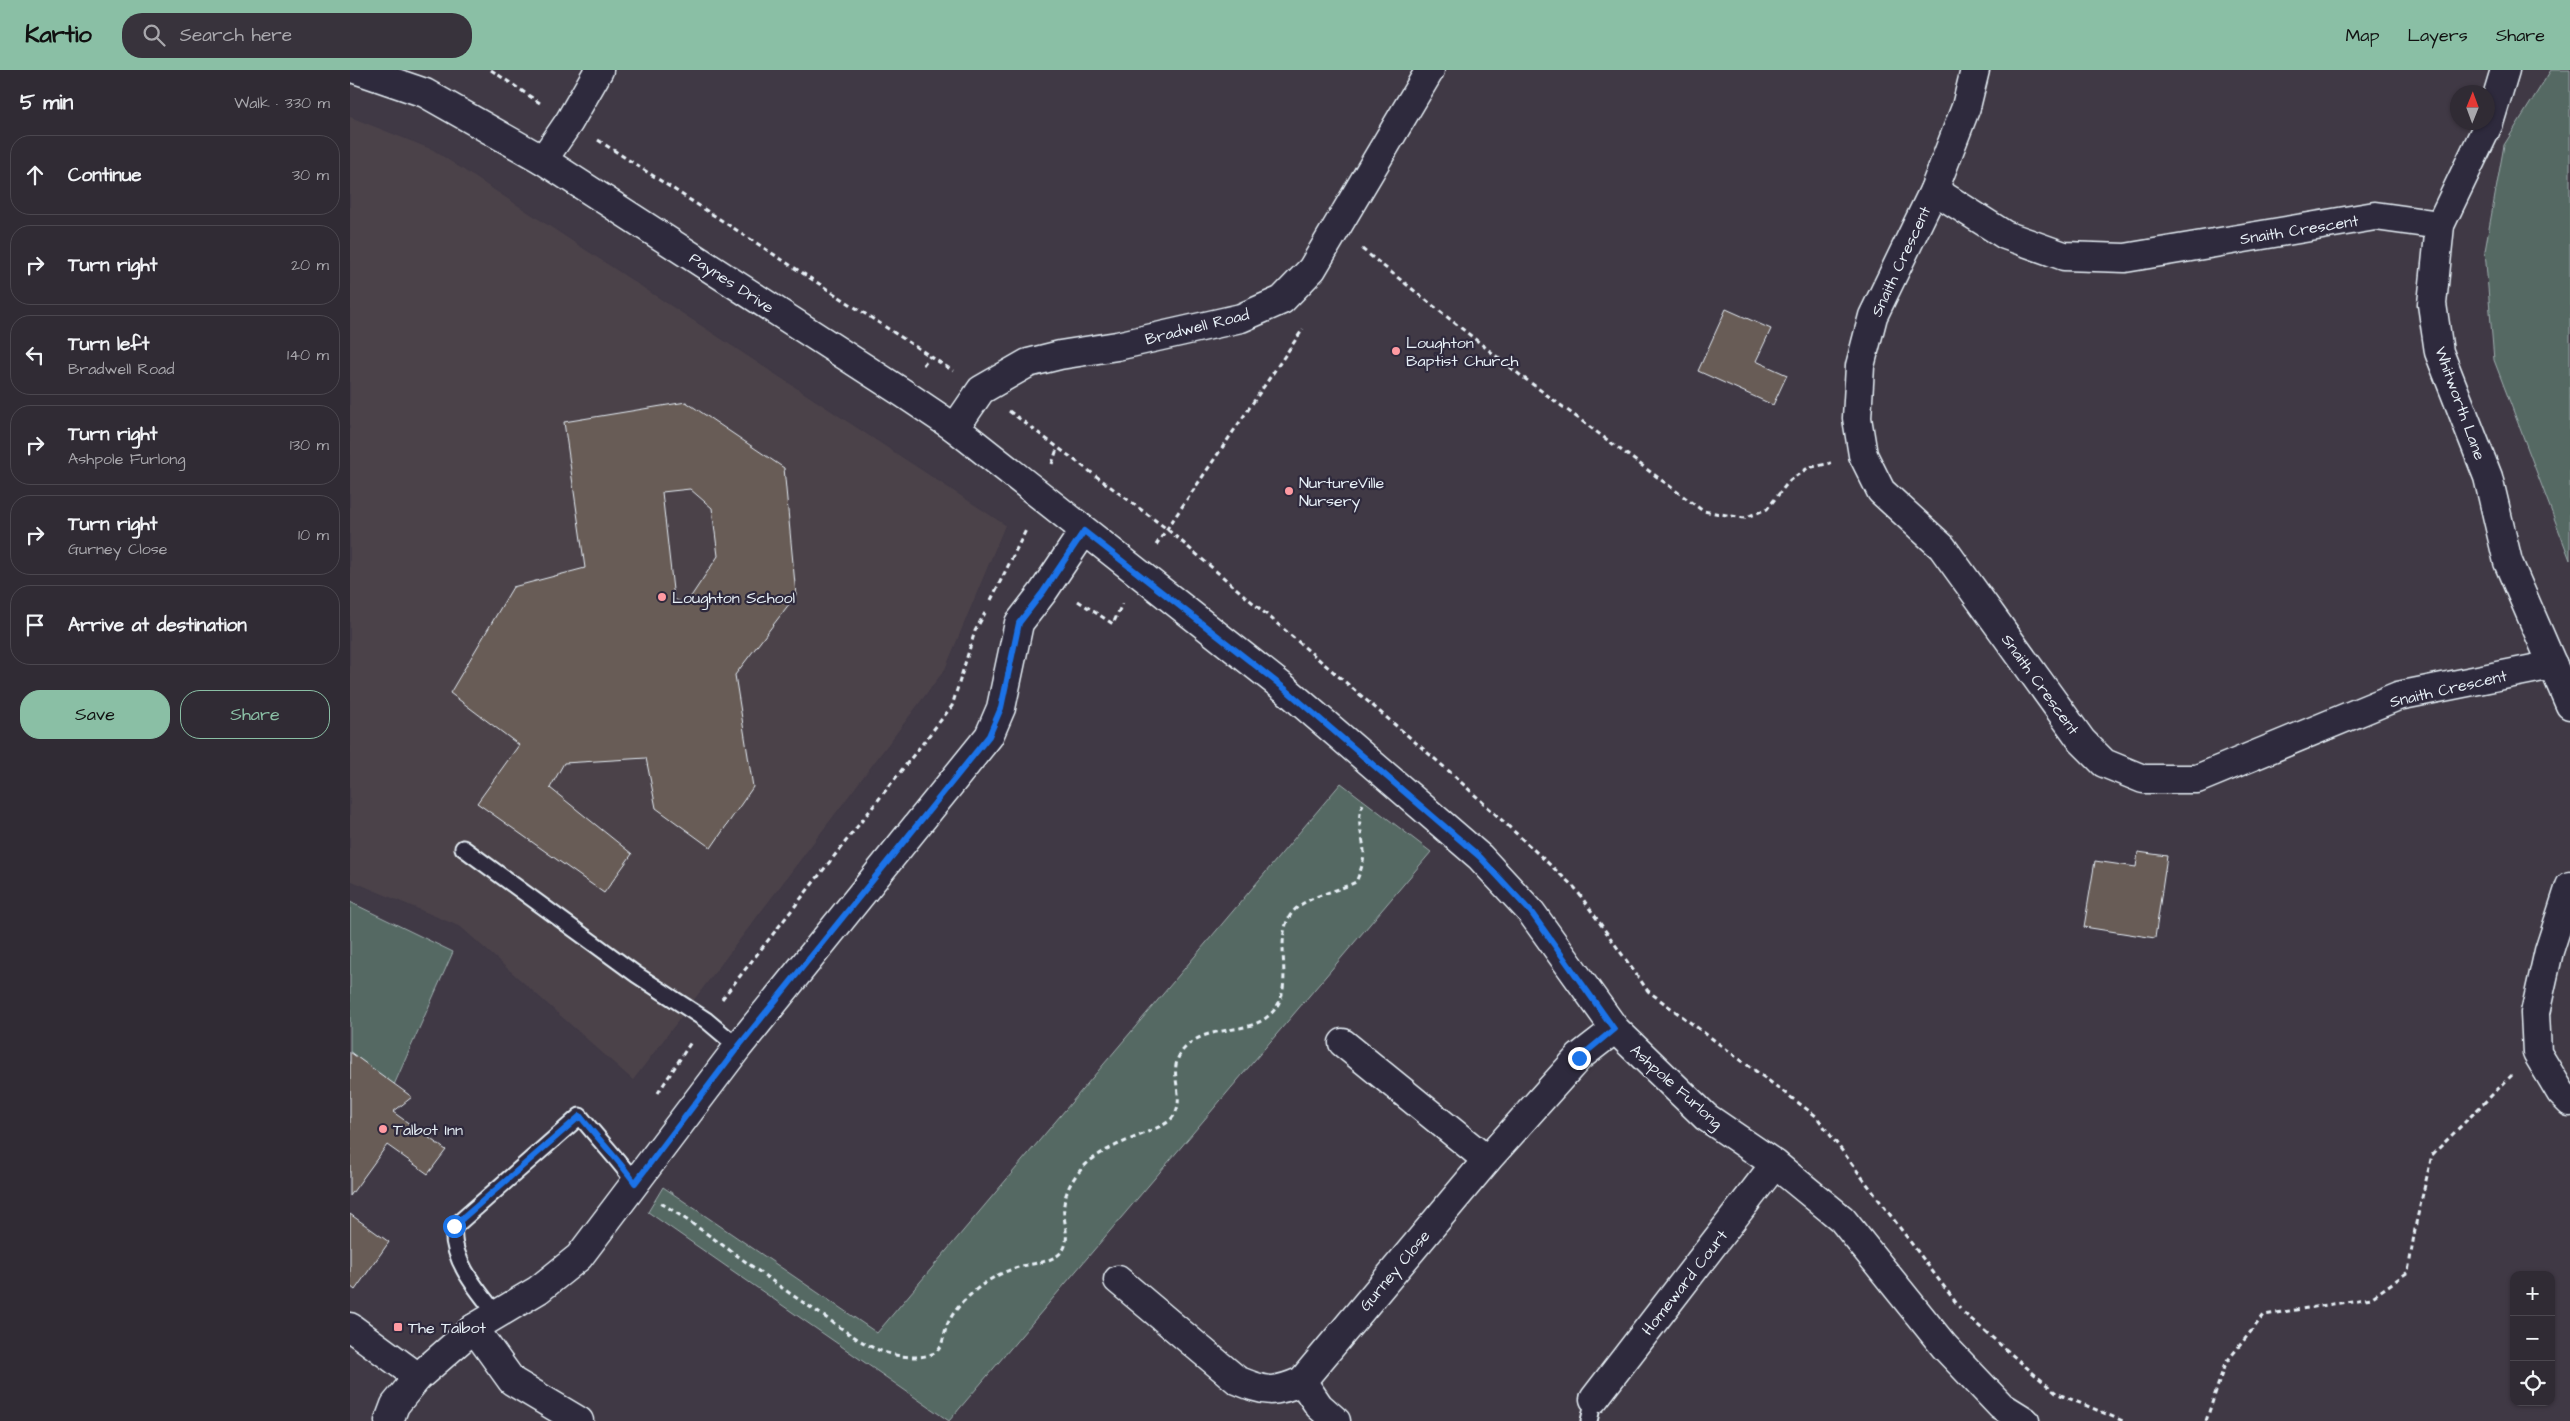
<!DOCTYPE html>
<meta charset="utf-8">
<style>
body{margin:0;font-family:"Architects Daughter",sans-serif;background:#38333c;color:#f1f3f6}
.controls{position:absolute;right:15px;bottom:15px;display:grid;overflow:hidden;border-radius:10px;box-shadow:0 1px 4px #0004}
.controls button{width:45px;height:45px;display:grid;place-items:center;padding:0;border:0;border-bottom:1px solid #4b474f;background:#302b34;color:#f1f3f6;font:25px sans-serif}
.compass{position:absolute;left:2100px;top:15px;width:45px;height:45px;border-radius:50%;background:#302b34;box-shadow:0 1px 4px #0004;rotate:1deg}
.stop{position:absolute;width:15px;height:15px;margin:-11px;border:4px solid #1a73e8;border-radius:50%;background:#fff}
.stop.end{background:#1a73e8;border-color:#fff;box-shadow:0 1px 5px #0008}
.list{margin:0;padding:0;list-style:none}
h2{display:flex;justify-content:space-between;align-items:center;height:65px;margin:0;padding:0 20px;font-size:21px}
h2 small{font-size:16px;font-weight:400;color:#a8a7ac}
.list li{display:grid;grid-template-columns:32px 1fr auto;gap:15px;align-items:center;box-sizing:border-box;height:80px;margin:0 10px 10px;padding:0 10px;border:1px solid #4b474f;border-radius:20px}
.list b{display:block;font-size:19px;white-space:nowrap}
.list p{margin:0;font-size:16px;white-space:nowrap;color:#a8a7ac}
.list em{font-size:16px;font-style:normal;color:#a8a7ac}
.actions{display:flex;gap:10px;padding:15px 20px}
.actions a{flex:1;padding:11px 0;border:1px solid #8abfa5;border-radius:20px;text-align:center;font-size:18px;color:#8abfa5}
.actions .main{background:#8abfa5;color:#111}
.icon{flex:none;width:28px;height:28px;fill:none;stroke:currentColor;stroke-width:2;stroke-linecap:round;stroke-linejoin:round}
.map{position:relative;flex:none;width:2220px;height:1351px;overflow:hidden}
header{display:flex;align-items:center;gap:30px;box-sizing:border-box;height:70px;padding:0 25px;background:#8abfa5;color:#111}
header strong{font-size:24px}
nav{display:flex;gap:28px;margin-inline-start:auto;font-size:18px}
.search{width:350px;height:45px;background:#38333c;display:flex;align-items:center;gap:12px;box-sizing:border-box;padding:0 18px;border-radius:20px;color:#a8a7ac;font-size:19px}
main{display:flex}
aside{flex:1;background:#302b34}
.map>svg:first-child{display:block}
.built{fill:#4c434a}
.green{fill:#556963;stroke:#9eadae}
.building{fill:#685b57;stroke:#e8f1f8;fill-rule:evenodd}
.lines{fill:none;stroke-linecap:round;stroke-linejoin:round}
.service-casing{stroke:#e8f1f8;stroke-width:19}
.minor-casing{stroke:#e8f1f8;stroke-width:31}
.path{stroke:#e8f1f8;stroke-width:3;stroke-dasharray:5 4;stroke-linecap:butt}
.service{stroke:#2f2a3d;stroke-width:15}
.minor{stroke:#2f2a3d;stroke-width:28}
.route{stroke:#1a73e8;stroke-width:6}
.poi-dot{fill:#ff9aa2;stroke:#2f2a3d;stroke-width:2}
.labels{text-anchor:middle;stroke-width:4.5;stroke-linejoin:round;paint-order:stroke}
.street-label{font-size:16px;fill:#e8f1f8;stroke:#2f2a3d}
.poi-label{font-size:16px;fill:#e8f1f8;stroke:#2f2a3d;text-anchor:start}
</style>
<header>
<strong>Kartio</strong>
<div class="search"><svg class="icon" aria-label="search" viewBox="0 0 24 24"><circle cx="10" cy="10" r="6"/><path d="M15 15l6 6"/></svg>Search here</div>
<nav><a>Map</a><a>Layers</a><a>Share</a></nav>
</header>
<main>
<aside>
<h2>5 min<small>Walk · 330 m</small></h2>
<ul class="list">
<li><svg class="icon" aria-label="ahead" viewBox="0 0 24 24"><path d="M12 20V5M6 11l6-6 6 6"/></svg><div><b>Continue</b></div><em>30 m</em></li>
<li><svg class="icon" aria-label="right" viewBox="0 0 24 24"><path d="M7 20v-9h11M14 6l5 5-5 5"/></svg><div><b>Turn right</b></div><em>20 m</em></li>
<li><svg class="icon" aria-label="left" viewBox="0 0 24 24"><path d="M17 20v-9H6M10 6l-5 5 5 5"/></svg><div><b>Turn left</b><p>Bradwell Road</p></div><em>140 m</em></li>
<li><svg class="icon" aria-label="right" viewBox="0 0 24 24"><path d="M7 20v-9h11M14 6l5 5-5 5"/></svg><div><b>Turn right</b><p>Ashpole Furlong</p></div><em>130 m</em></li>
<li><svg class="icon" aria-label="right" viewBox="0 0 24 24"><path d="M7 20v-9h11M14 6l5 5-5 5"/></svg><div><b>Turn right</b><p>Gurney Close</p></div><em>10 m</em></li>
<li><svg class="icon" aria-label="arrive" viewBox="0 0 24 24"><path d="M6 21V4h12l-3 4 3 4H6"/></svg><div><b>Arrive at destination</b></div></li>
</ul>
<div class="actions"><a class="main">Save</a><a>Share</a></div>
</aside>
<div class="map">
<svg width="2220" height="1351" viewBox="0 0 2220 1351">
<rect width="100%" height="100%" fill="#403945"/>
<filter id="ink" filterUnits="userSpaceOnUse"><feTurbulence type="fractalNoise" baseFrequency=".02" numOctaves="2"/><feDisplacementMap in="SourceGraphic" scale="10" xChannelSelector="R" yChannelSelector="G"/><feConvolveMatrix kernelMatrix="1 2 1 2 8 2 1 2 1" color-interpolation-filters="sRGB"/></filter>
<g filter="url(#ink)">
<!-- built -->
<path class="built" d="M 0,47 L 83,80 L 655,455 L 595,599 L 283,1010 L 111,857 L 0,810 Z"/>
<!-- green -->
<g class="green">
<path d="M 2201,0 L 2220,0 L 2220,490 L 2144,290 L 2135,181 L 2154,75 Z"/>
<path d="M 991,713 L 1081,782 L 599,1351 L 298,1142 L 313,1117 L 527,1263 Z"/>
<path d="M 0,832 L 103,882 L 44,1015 L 0,982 Z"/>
</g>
<!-- building -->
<g class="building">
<path d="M 1376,239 L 1421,259 L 1406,291 L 1437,305 L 1423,335 L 1348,301 Z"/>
<path d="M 336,332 L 434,398 L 446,525 L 385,605 L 403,717 L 361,778 L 306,738 L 296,688 L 214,693 L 200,718 L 282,784 L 254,823 L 127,733 L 169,675 L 100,623 L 163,517 L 235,498 L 214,352 ZM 340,419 L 362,438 L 368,486 L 336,534 L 324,529 L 312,422 Z"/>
<path d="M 1788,782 L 1817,786 L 1805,868 L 1734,857 L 1745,791 L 1786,797 Z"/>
<path d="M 0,982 L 62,1027 L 43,1042 L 96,1080 L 78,1104 L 37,1075 L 0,1126 Z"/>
<path d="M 0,1144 L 39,1172 L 5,1220 L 0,1216 Z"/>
</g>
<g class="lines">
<defs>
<g id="service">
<path d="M 113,778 L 287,905 L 356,950 L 388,977"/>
<path d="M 147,1245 C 128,1221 100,1189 104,1157 L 230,1046 C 248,1069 268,1089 285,1113"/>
<path d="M 1239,1351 L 1244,1329"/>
</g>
<g id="minor">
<path d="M 8,0 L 75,23 L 193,90 L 553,323 L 605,358 L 934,618 L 1130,787 L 1181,842 L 1265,959 L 1356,1047 L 1425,1094 L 1492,1149 L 1594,1276 L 1651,1336 L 1675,1351"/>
<path d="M 1625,0 L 1616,37 L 1584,120 L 1523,246 L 1510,296 L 1507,348 L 1513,385 L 1531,421 L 1592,477 L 1732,671 L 1754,693 L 1793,709 L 1847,709 L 2048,626 L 2203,595"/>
<path d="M 2155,0 L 2139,53 L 2090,155 L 2082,234 L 2089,282 L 2138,407 L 2158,492 L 2220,635"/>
<path d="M 193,90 L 219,52 L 249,0"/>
<path d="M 1584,120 L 1655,165 L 1714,186 L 1775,188 L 2025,146 L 2090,155"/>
<path d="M 605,358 L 631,320 L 678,293 L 710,285 L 767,276 L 891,248 L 932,230 L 962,199 L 1080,0"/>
<path d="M 2220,816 L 2199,881 L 2185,943 L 2187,983 L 2211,1023 L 2220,1032"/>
<path d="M 993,973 L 1137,1090"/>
<path d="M 768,1210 L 887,1310 C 916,1322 923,1324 952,1311 L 1137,1090 L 1229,987 L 1265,959"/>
<path d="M 0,1257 L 68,1307"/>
<path d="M 124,1258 L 162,1311 L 229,1351"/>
<path d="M 952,1311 L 969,1336 L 986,1351"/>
<path d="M 1244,1329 L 1425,1094"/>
<path d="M 39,1351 L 45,1335 L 68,1307 L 124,1258 L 188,1220 L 229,1187 L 388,977 L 639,666 L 651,638 L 669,553 L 693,522 L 734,461"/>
</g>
</defs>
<!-- service casing -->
<use href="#service" class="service-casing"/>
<!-- minor casing -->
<use href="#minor" class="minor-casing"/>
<!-- path -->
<g class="path">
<path d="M 141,0 L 190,33"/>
<path d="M 248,70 L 603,301"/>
<path d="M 1012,179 L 1170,305 L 1353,441 L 1394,448 L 1417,439 L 1440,410 L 1458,398 L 1481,393"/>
<path d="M 573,295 L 580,286"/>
<path d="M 659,341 L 817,459 L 1100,702 L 1225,818 L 1298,921 L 1466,1046 L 1610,1238"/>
<path d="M 702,394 L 707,379"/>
<path d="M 806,475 L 953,259"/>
<path d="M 641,530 L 677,458"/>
<path d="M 728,531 L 763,554 L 772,534"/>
<path d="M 372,929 L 602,636 L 625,561 L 635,543"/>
<path d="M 308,1023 L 341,972"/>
<path d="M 311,1133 C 365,1167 415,1208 469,1243 C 489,1256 508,1272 531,1281 C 545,1286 568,1290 582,1284 C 594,1280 593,1263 598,1253 C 605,1238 619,1225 632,1215 C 641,1208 654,1202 665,1198 C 679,1193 703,1194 713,1180 C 721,1168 712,1149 714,1135 C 715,1123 721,1111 729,1102 C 745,1081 777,1071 800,1061 C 808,1057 816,1055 822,1048 C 840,1027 811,999 837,976 C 862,952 903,968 925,939 C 947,911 917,860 949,836 C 966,824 988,821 1006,812 C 1010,803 1013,794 1014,784 C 1014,766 1004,750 1014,732"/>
<path d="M 1614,1243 L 1706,1323 L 1773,1351"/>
<path d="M 1856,1351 L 1875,1294 L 1914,1245 L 2021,1228 L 2058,1202 L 2066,1153 L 2082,1085 L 2162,1005"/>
</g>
<!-- service -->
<use href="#service" class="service"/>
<!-- minor -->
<use href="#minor" class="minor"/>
</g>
</g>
<g class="lines" filter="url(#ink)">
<!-- route -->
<path class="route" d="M 104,1156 L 230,1046 C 248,1069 268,1089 285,1113 L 388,977 L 639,666 L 651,638 L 669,553 L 693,522 L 734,461 L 934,618 L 1130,787 L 1181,842 L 1264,959 L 1229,988"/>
</g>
<!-- markers -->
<g class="poi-dot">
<circle cx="1046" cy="281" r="5"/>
<circle cx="939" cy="421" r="5"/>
<circle cx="312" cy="527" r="5"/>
<circle cx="33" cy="1059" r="5"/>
<rect x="43" y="1252" width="10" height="10" rx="2.5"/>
</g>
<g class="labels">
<!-- street labels -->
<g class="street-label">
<text transform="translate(1949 159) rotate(-9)" y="6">Snaith Crescent</text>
<text transform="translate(1550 191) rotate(-65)" y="6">Snaith Crescent</text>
<text transform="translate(382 212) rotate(33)" y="6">Paynes Drive</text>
<text transform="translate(847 256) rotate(-14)" y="6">Bradwell Road</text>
<text transform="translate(2111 333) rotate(70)" y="6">Whitworth Lane</text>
<text transform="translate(1691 614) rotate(54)" y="6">Snaith Crescent</text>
<text transform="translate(2098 618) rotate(-13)" y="6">Snaith Crescent</text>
<text transform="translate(1327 1016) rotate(42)" y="6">Ashpole Furlong</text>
<text transform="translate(1044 1200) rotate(-50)" y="6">Gurney Close</text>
<text transform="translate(1334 1212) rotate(-52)" y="6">Homeward Court</text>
</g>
<!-- poi labels -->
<g class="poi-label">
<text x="1056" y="278">Loughton<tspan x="1056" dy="18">Baptist Church</tspan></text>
<text x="949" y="418">NurtureVille<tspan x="949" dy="18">Nursery</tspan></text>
<text x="322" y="533">Loughton School</text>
<text x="43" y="1065">Talbot Inn</text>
<text x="58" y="1263">The Talbot</text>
</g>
</g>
</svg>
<div class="controls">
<button>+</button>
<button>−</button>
<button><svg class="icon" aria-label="locate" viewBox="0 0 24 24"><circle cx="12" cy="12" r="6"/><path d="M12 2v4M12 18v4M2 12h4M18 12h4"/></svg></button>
</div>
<svg class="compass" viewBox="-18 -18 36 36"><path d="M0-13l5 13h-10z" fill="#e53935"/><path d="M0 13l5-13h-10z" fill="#a8a7ac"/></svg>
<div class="stop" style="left:104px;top:1156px"></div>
<div class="stop end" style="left:1229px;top:988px"></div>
</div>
</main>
